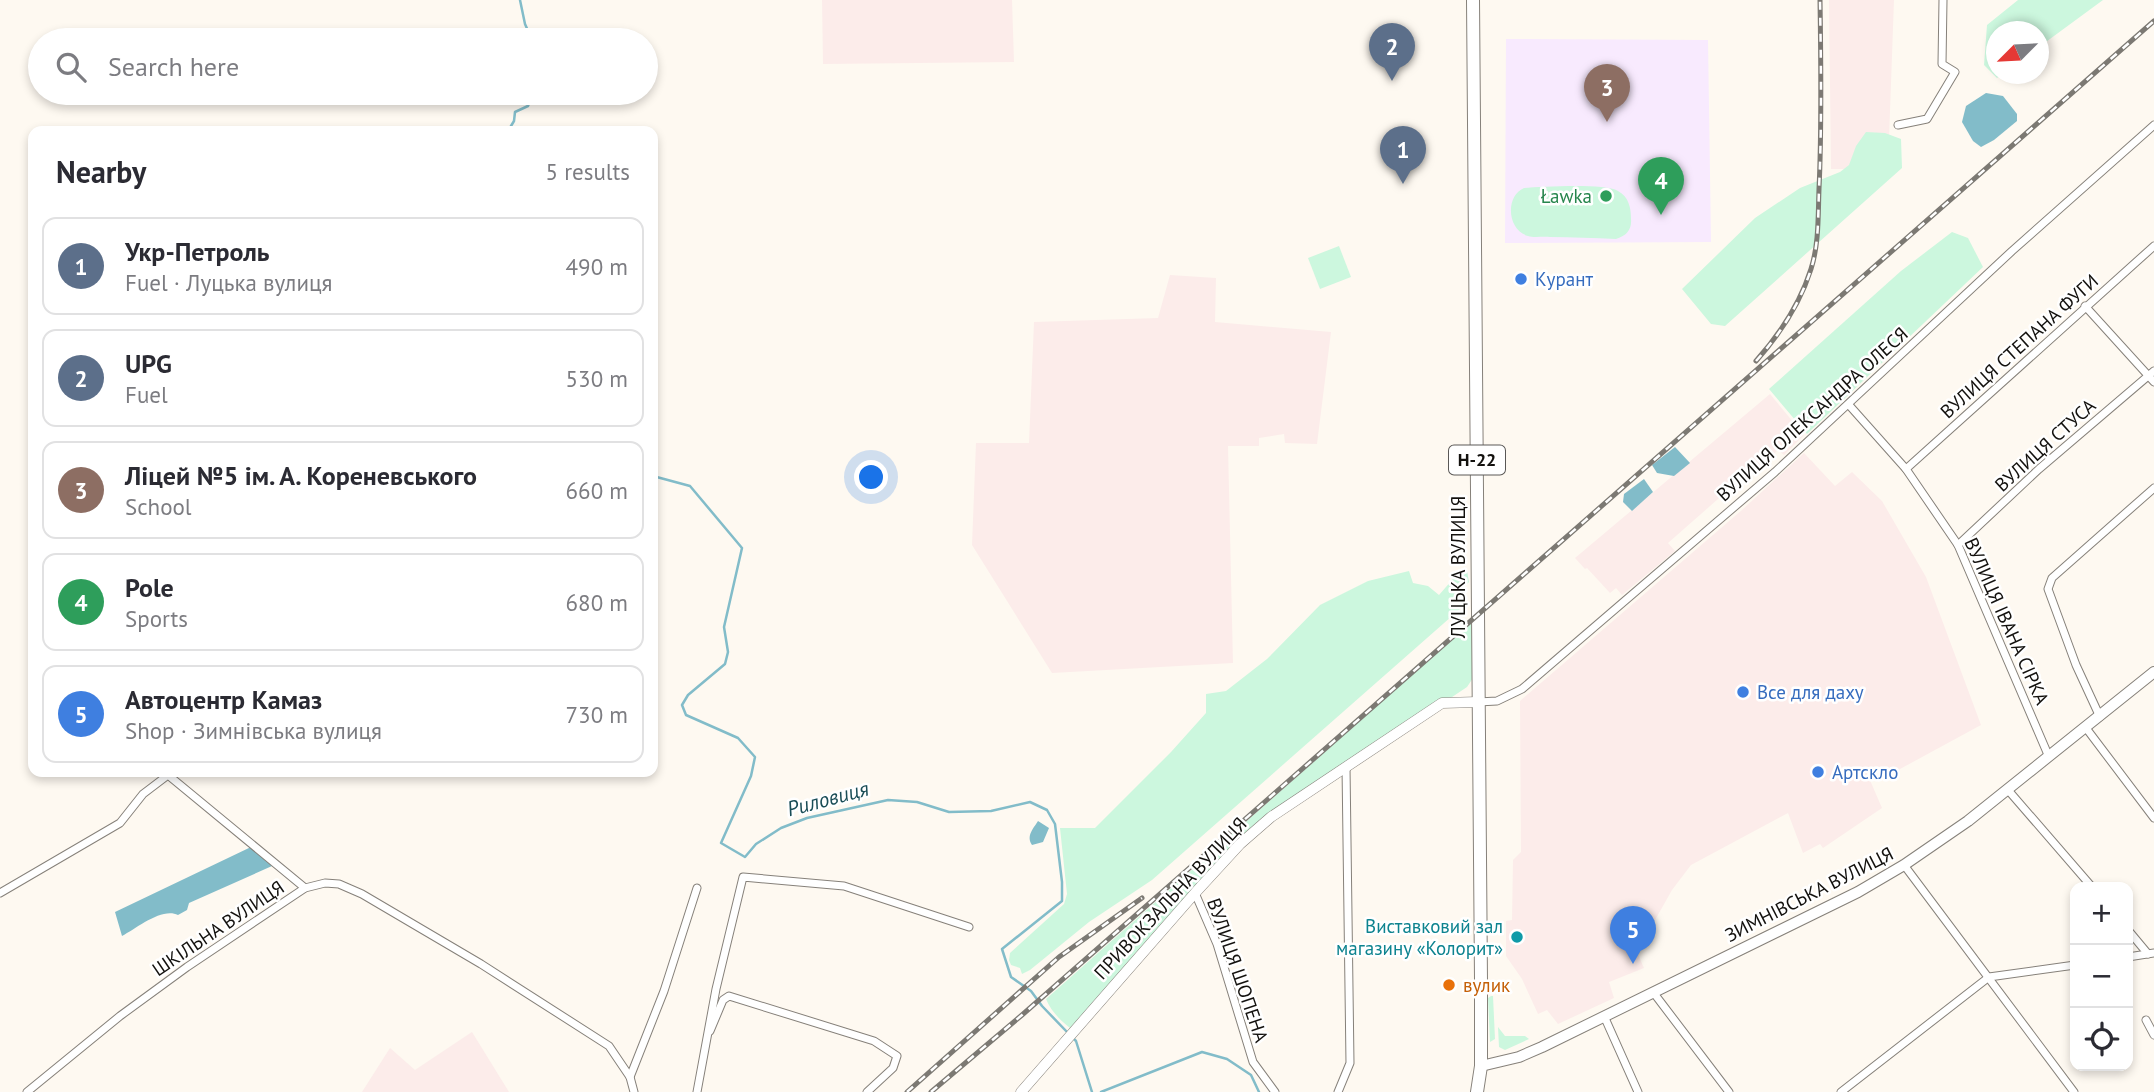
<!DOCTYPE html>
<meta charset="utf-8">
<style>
body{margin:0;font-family:"PT Sans",sans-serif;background:#f2f2f3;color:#2b2b33}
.controls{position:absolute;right:21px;bottom:21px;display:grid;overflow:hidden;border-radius:14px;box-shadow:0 4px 10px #0003}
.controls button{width:63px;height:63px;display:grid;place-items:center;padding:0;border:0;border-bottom:2px solid #e1e1e2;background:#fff;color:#2b2b33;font:35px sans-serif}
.compass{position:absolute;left:1986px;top:21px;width:63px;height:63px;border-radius:50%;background:#fff;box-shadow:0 4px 10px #0003;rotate:246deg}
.you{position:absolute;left:872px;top:478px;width:24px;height:24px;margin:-18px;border:5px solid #fff;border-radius:50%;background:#1a73e8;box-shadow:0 0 0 10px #1a73e833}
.badge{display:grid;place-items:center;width:46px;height:46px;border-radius:50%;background:#ae4db5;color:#fff;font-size:23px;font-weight:700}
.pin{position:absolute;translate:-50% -58px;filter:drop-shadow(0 2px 4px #0008)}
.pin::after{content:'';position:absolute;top:37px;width:24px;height:21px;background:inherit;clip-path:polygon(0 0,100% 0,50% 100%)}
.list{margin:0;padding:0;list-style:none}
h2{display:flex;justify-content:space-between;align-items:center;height:91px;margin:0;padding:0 28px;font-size:30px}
h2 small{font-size:23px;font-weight:400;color:#7c7c81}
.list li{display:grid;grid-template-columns:46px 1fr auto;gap:21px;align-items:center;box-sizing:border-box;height:98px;margin:0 14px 14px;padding:0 14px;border:2px solid #e1e1e2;border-radius:14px}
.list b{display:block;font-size:26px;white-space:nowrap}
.list p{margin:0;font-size:23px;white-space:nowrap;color:#7c7c81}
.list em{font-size:23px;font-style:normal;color:#7c7c81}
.icon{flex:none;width:38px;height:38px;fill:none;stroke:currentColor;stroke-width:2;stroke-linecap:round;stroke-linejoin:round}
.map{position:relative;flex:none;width:2154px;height:1092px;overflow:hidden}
.search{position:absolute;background:#fff;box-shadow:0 4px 10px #0003;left:28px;top:28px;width:630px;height:77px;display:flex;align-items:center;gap:18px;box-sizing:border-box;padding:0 24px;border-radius:38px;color:#7c7c81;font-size:26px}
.panel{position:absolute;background:#fff;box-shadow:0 4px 10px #0003;left:28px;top:126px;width:630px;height:651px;border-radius:14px}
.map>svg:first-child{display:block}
.industrial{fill:#fcecea}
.education{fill:#f8eafe}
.green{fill:#ccf7de}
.water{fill:#82bcc9}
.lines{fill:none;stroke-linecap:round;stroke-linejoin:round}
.stream{stroke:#82bcc9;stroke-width:2.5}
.minor-casing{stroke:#86817a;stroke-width:9}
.tertiary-casing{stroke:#86817a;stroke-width:11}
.secondary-casing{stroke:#86817a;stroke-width:12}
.primary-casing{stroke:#86817a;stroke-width:14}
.minor{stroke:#fff;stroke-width:7}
.tertiary{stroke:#fff;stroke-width:10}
.secondary{stroke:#fff;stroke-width:10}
.primary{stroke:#fff;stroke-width:12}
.rail-casing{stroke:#7c7973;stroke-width:5}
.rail{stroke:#fff;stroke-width:2.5;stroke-dasharray:8;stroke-linecap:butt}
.leisure-dot{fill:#2e9e5b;stroke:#fff;stroke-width:2.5}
.shop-dot{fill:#3f7fe0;stroke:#fff;stroke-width:2.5}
.culture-dot{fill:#0f9aa8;stroke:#fff;stroke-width:2.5}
.food-dot{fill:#e8710a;stroke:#fff;stroke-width:2.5}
.labels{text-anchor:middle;stroke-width:5;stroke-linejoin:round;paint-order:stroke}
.shield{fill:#fff;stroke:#5a5856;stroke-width:2}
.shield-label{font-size:18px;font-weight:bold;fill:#13110e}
.leisure-label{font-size:19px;fill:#27864d;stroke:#fff;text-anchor:end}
.shop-label{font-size:19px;fill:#366cbe;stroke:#fff;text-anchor:start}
.street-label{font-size:19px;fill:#13110e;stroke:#fff}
.culture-label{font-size:19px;fill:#0d838f;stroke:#fff;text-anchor:end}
.food-label{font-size:19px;fill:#c56008;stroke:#fff;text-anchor:start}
.water-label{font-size:21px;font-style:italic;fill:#1a4d57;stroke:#fff}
</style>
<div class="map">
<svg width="2154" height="1092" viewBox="0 0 2154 1092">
<rect width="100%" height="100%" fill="#fef9f1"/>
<!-- industrial -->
<g class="industrial">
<path d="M 822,0 L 1012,0 L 1014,62 L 823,64 Z"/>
<path d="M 1829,0 L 1894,0 L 1889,139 L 1861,169 L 1831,169 Z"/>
<path d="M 1170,275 L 1216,278 L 1215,322 L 1331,332 L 1317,444 L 1285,443 L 1284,434 L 1259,438 L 1259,446 L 1228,446 L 1233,663 L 1052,673 L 972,545 L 976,443 L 1029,443 L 1034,322 L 1158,318 Z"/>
<path d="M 1770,394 L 1804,435 L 1784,455 L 1778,450 L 1754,472 L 1751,470 L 1668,543 L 1675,551 L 1622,595 L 1616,588 L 1610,593 L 1587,568 L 1585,569 L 1575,558 Z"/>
<path d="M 1804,453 L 1835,486 L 1852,472 L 1882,501 L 1926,577 L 1981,725 L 1889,775 L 1878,770 L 1875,766 L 1866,771 L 1882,808 L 1823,848 L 1820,844 L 1803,853 L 1788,813 L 1691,865 L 1672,890 L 1637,952 L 1644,968 L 1609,982 L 1614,998 L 1558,1024 L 1547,1010 L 1538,1014 L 1522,979 L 1506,956 L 1506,921 L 1512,920 L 1513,860 L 1521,852 L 1520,701 L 1742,510 Z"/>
<path d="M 472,1032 L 509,1092 L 362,1092 L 390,1048 L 415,1070 Z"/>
</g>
<!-- education -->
<path class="education" d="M 1506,39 L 1708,40 L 1711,242 L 1505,243 Z"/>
<!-- green -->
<g class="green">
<path d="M 2018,0 L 2103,0 L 2039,47 L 2038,32 L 1996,32 L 1996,74 L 2003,74 L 1997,78 L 1984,65 L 1987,25 Z"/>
<path d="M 1866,132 L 1885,133 L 1901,139 L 1902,168 L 1725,326 L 1711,324 L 1682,289 L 1755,218 L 1800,188 L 1840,172 L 1849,165 L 1856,146 Z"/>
<path d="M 1524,188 C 1542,187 1604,183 1618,191 C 1629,197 1631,208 1631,219 C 1632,230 1626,236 1616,239 C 1594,238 1572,237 1550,237 C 1543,236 1534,238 1528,236 C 1507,230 1505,196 1524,188 Z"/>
<path d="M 1952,232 L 1968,238 L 1983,267 L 1807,434 L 1769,389 L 1901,271 Z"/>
<path d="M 1339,246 L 1351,277 L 1320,289 L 1308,258 Z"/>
<path d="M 1409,571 L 1413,583 L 1428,586 L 1439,595 L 1459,572 L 1467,571 L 1469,582 L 1453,598 L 1460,609 L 1152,880 L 1089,922 L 1030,970 L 1022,974 L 1020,968 L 1011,965 L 1009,960 L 1010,953 L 1064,904 L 1067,894 L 1060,828 L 1095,828 L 1171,752 L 1206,713 L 1206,694 L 1226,691 L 1267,659 L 1320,605 L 1368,581 Z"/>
<path d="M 1475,619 L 1473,678 L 1467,687 L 1261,825 L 1074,1031 C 1063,1023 1051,1012 1046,999 Z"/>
<path d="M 1491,996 L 1493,996 L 1495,1039 L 1490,1042 L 1488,998 Z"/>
<path d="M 1498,1027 L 1505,1036 L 1525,1036 L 1529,1039 L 1505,1050 L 1499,1047 Z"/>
</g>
<!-- water -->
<g class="water">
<path d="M 1986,93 L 2003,96 L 2017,114 L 2017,121 L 1994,140 L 1981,147 L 1973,141 L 1962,122 L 1966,106 Z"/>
<path d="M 1675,447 L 1690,463 L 1674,476 L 1657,473 L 1652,465 Z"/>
<path d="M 1644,479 L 1653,492 L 1632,511 L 1623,502 L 1624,494 Z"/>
<path d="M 1038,821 L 1049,828 L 1043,842 L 1032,845 C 1026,836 1033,829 1038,821 Z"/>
<path d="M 251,847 L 272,866 L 189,903 L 187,910 L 178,915 C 162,907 137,928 122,936 L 115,912 Z"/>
</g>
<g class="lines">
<!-- stream -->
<g class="stream">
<path d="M 520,0 L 525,24 L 532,40"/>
<path d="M 508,131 L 514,121 L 515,112 L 528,106 L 533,93"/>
<path d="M 653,476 L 690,486 L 742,548 L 724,627 L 728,652 L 725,664 L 688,695 L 682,705 L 686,715 L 738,738 L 755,757 L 751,776 L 721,843 L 745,857 L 756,844 L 781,828 L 807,818 L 888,800 L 917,802 L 949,812 L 991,811 L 1030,802 L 1047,810 L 1055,824 L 1062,882 L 1062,901 L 1002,949 L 1011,977 L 1031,991 L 1042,1006 L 1068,1033"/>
<path d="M 1073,1038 L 1076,1041 L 1092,1092"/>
<path d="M 1101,1092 L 1202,1052 L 1227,1059 L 1251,1075 L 1259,1092"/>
</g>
<defs>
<g id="minor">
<path d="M 1898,125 L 1927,119 L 1955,72 L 1942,64 L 1943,0"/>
<path d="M 2085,306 L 2154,382"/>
<path d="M 1849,405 L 1906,469 L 1958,545 L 2049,757"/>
<path d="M 1906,469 L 2154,246"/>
<path d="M 1958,545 L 2039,469 L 2154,371"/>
<path d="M 1478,702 L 1497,701 L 1522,689 L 1775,472 L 2012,251 L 2154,125"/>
<path d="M 2100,717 L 2076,665 L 2048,589 L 2052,578 L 2154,488"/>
<path d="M 2086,728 L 2154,818"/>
<path d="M 2008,790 L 2092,887"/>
<path d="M 1904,865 L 2074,1092"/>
<path d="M 0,893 L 120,823 L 143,794 L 168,775 L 305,888"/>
<path d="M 1195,893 L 1217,944 L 1253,1062 L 1275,1092"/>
<path d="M 2128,930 L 2148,954"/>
<path d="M 2128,957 L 2154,953"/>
<path d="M 1653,992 L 1729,1092"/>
<path d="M 1604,1016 L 1638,1092"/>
<path d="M 2146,1020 L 2154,1035"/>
<path d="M 710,1031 L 723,1000 L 729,996 L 874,1041 L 897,1056 L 893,1068 L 867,1092"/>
<path d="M 630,1077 L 664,991 L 697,888"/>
<path d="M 27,1092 L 120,1016 L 187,967 L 305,888 L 325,883 L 339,884 L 362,894 L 481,964 L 609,1046 L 630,1077 L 634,1092"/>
<path d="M 697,1092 L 716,989 L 743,877 L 844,886 L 969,927"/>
<path d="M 1338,1092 L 1350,1063 L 1346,767"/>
<path d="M 1841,1092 L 1989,977 L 2075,965"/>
</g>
<path id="tertiary" d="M 1021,1092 L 1195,893 L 1240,844 L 1271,817 L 1442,703 L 1478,702"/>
<path id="secondary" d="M 1481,1066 L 1519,1057 L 1542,1047 L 1858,892 L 1904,865 L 1968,821 L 2154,672"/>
<path id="primary" d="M 1473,0 L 1481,980 L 1481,1066 L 1477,1092"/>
</defs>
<!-- minor casing -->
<use href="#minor" class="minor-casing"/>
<!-- tertiary casing -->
<use href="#tertiary" class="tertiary-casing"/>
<!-- secondary casing -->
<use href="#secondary" class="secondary-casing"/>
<!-- primary casing -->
<use href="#primary" class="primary-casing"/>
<!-- minor -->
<use href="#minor" class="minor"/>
<!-- tertiary -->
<use href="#tertiary" class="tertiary"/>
<!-- secondary -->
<use href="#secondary" class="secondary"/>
<!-- primary -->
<use href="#primary" class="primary"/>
<defs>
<g id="rail">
<path d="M 1756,361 C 1780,334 1800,304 1811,269 C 1819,244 1818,216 1819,189 C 1822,126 1821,63 1820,0"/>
<path d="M 907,1092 L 1059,957 L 1142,898"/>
<path d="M 931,1092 L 1022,1015 L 2154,21"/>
</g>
</defs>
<!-- rail casing -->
<use href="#rail" class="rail-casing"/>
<!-- rail -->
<use href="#rail" class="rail"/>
</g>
<!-- markers -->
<circle class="leisure-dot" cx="1606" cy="196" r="7"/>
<g class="shop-dot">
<circle cx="1521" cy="279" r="7"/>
<circle cx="1743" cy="692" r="7"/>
<circle cx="1818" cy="772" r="7"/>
</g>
<circle class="culture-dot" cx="1517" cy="937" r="7"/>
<circle class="food-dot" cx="1449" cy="985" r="7"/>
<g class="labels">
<!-- shield labels -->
<rect class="shield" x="1449" y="445.5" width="56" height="29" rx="5"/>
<g class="shield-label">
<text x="1477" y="466">Н-22</text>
</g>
<!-- leisure labels -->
<g class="leisure-label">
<text x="1592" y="203">Ławka</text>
</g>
<!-- shop labels -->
<g class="shop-label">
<text x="1535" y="286">Курант</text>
<text x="1757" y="699">Все для даху</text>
<text x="1832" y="779">Артскло</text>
</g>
<!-- street labels -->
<g class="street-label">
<text transform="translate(2019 346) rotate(-42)" y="7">ВУЛИЦЯ СТЕПАНА ФУГИ</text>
<text transform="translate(1812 414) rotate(-42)" y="7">ВУЛИЦЯ ОЛЕКСАНДРА ОЛЕСЯ</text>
<text transform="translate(2045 445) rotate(-42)" y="7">ВУЛИЦЯ СТУСА</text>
<text transform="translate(1458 567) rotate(-90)" y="7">ЛУЦЬКА ВУЛИЦЯ</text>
<text transform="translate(2007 621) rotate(66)" y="7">ВУЛИЦЯ ІВАНА СІРКА</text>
<text transform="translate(1809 894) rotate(-27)" y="7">ЗИМНІВСЬКА ВУЛИЦЯ</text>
<text transform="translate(1170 898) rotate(-47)" y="7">ПРИВОКЗАЛЬНА ВУЛИЦЯ</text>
<text transform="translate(218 928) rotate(-34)" y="7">ШКІЛЬНА ВУЛИЦЯ</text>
<text transform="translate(1238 970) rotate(71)" y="7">ВУЛИЦЯ ШОПЕНА</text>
</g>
<!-- culture labels -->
<g class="culture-label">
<text x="1503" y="933">Виставковий зал<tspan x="1503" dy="22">магазину «Колорит»</tspan></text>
</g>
<!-- food labels -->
<g class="food-label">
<text x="1463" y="992">вулик</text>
</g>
<!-- water labels -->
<g class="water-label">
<text transform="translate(828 799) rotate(-15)" y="7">Риловиця</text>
</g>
</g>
</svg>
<div class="controls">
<button>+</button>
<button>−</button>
<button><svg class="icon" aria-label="locate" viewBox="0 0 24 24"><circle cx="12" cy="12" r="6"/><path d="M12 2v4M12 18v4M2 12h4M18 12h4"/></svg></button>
</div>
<svg class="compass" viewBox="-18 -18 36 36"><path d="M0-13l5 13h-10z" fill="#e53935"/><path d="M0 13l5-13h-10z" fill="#7c7c81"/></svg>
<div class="you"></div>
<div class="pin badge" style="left:1403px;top:184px;background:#5c6f8a">1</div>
<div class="pin badge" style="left:1392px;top:81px;background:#5c6f8a">2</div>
<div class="pin badge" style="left:1607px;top:122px;background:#8d6e63">3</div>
<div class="pin badge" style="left:1661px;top:215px;background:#2e9e5b">4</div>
<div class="pin badge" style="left:1633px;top:964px;background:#3f7fe0">5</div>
<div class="search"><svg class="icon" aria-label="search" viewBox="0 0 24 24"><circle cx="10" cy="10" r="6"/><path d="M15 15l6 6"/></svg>Search here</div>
<section class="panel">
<h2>Nearby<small>5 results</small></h2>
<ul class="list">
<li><span class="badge" style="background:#5c6f8a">1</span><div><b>Укр-Петроль</b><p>Fuel · Луцька вулиця</p></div><em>490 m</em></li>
<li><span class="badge" style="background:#5c6f8a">2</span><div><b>UPG</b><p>Fuel</p></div><em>530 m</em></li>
<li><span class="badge" style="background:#8d6e63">3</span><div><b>Ліцей №5 ім. А. Кореневського</b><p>School</p></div><em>660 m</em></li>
<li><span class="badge" style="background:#2e9e5b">4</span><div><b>Pole</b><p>Sports</p></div><em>680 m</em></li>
<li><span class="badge" style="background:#3f7fe0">5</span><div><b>Автоцентр Камаз</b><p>Shop · Зимнівська вулиця</p></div><em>730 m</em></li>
</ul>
</section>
</div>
